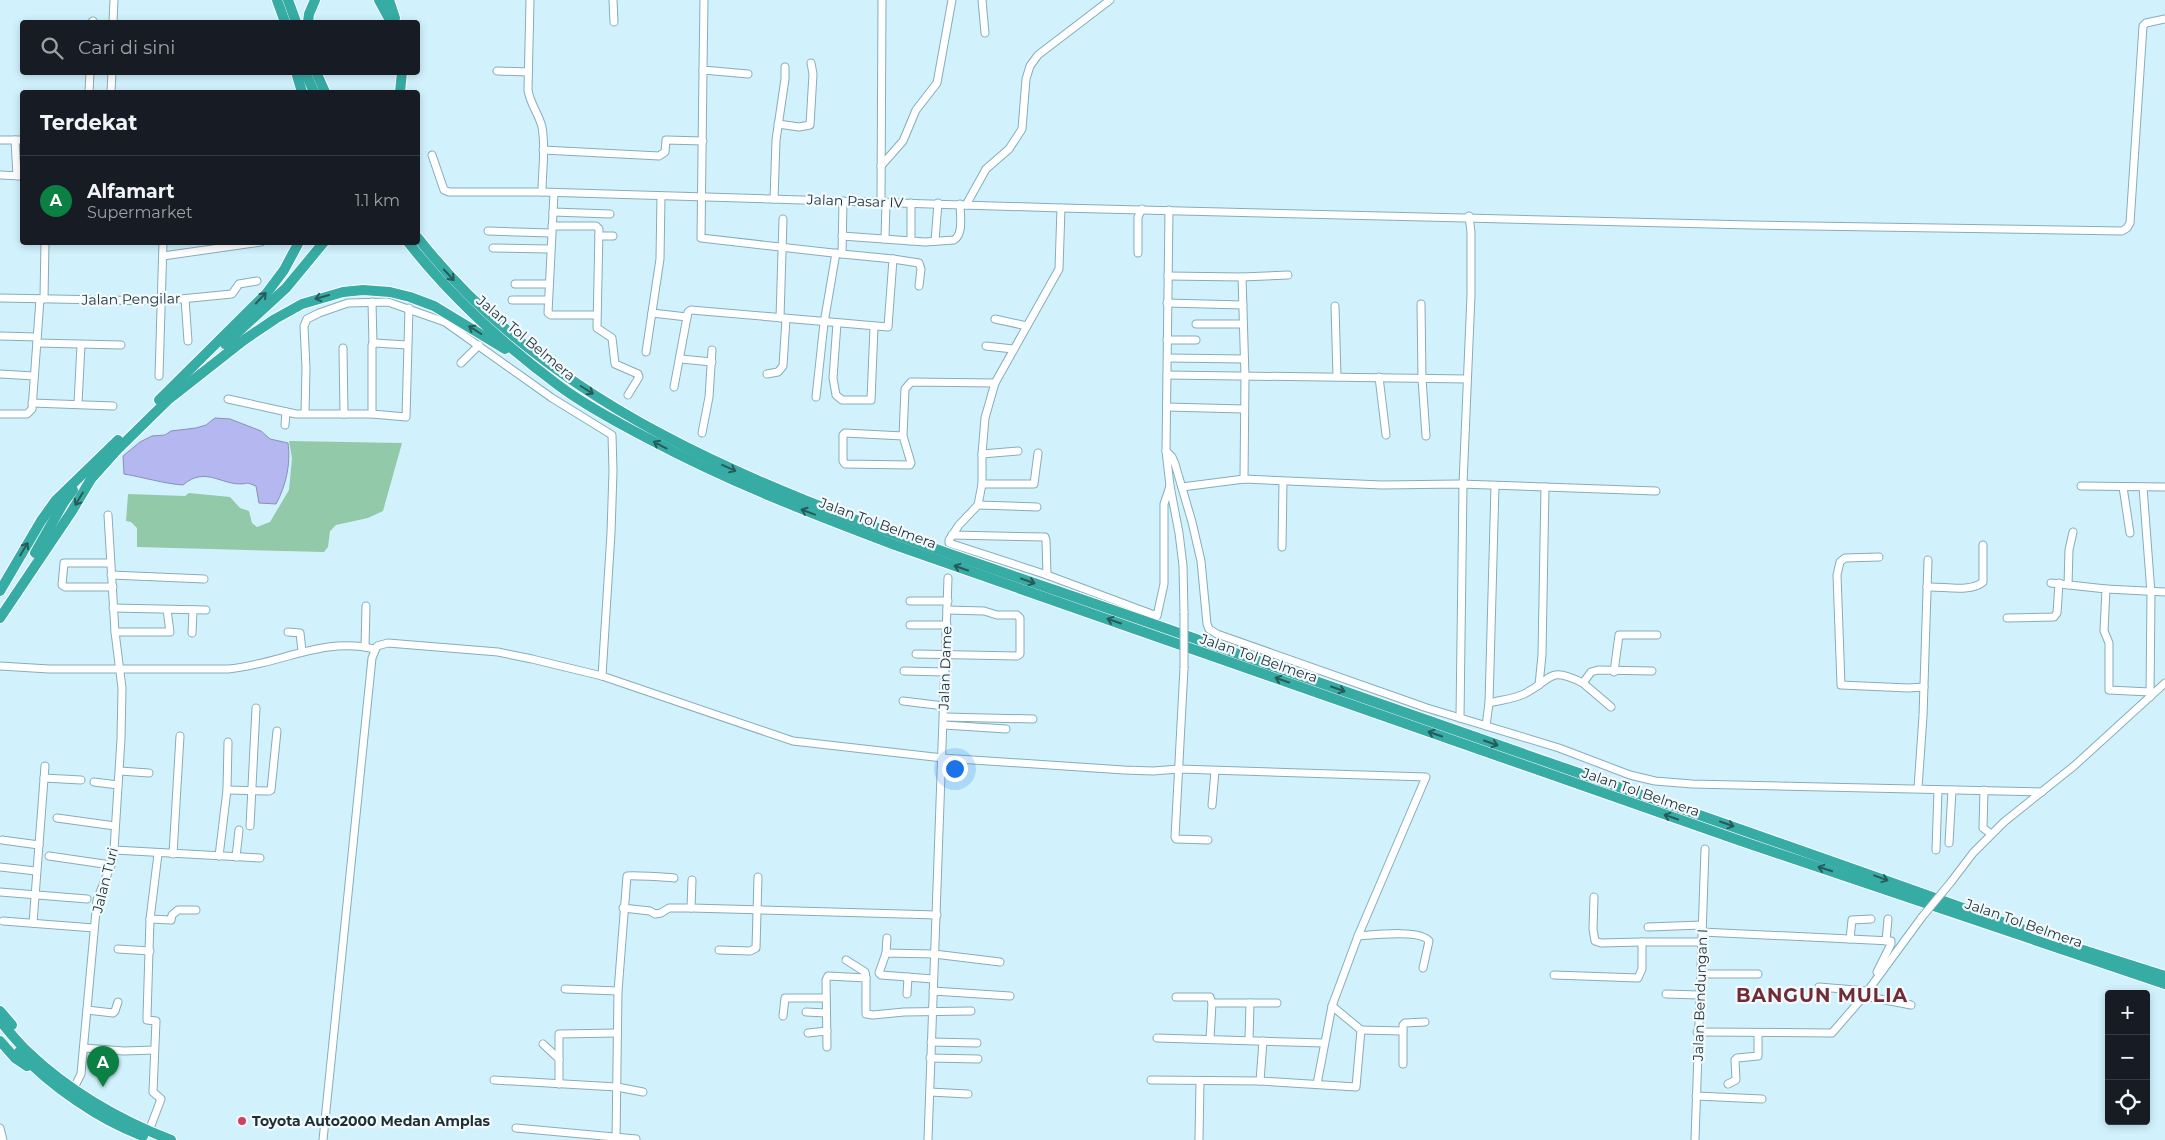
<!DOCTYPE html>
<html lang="id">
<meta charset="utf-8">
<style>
body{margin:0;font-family:Montserrat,sans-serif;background:#242831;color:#f1f3f6}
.controls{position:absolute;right:15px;bottom:15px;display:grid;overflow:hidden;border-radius:5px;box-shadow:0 2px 8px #0003}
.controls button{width:45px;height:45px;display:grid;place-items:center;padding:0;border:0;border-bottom:1px solid #363941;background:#171b24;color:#f1f3f6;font:25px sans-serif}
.you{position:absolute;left:954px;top:768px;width:18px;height:18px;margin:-12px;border:4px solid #fff;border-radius:50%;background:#1a73e8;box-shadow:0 0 0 8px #1a73e833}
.badge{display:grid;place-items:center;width:32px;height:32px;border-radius:50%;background:#0b8043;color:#fff;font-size:16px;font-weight:700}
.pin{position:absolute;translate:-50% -41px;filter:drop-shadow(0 1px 2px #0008)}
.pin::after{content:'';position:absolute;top:26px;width:18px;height:15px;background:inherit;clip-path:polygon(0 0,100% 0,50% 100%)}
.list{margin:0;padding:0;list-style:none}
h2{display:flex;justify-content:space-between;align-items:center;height:65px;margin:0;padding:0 20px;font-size:21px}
h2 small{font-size:16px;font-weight:400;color:#9ea1a6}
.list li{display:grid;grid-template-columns:32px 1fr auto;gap:15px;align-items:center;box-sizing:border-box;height:90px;padding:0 20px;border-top:1px solid #363941}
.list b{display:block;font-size:19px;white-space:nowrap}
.list p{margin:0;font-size:16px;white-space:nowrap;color:#9ea1a6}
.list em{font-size:16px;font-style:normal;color:#9ea1a6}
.icon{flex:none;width:28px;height:28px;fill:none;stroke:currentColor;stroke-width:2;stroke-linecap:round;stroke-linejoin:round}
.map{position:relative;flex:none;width:2165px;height:1140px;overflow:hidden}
.search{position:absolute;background:#171b24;box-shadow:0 2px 8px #0003;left:20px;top:20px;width:400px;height:55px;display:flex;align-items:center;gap:12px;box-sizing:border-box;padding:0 18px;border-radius:5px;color:#9ea1a6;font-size:19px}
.panel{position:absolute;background:#171b24;box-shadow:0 2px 8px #0003;left:20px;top:90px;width:400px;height:155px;border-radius:5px}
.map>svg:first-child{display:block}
.green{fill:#92c9a9}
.water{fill:#b5b8f0;stroke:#888fb7}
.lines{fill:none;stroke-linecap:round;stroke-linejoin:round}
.minor-casing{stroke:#85adba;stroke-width:9}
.highway-casing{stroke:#fff;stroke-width:12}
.minor{stroke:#fff;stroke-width:7}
.highway{stroke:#37aca5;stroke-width:10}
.minor-bridge-casing{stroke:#85adba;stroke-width:9;stroke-linecap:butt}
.minor-bridge{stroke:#fff;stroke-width:7}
.oneway{stroke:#275a5b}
.poi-dot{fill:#d1415c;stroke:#f2fafd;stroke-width:2}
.labels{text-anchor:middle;stroke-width:4.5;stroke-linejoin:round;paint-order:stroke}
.street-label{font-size:14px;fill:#1e2e33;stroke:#f2fafd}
.poi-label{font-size:14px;font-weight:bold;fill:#1e2e33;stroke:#f2fafd;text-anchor:start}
.district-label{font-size:19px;font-weight:bold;letter-spacing:1px;fill:#712b35;stroke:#f2fafd}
</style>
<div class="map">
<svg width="2165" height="1140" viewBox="0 0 2165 1140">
<rect width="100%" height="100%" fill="#d1f2fd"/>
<!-- green -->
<path class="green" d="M 289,441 L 402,443 L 383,511 L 368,518 L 336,525 L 330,531 L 328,547 L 324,552 L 137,547 L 137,528 L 131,522 L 126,521 L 128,494 L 185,496 L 189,493 L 230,497 L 240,508 L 249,511 L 252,523 L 257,527 L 270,522 L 289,490 L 292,458 Z"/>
<!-- water -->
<path class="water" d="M 215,418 L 230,419 L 261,431 L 270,439 L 288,443 C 291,463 286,486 276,504 L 259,503 L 256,486 L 248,483 C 224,489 207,464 183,485 C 166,484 142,477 124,474 L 123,456 L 140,442 L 152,436 L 165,435 L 171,431 L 196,428 L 206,425 Z"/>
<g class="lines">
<defs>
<g id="minor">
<path d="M 530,0 L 528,90 C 530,104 539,114 542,127 C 546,148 542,171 542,192"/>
<path d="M 613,0 L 614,22"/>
<path d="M 704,0 L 703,70 L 748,74"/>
<path d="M 982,0 L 985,33"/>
<path d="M 92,22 L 93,21"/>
<path d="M 113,22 L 114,0"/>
<path d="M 703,70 L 701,238 L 842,254"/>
<path d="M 497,71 L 528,72"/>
<path d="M 89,92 L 90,72"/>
<path d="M 111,92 L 112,72"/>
<path d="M 778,124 L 799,127 L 810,125 L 813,74 L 811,63"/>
<path d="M 0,140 L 22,140"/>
<path d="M 15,140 L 17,176"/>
<path d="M 543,150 L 659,156 L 665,152 L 666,140 L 703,141"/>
<path d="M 432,155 L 444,190 L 449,192 L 542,192 L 1061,208 L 1751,225 L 2122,231 L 2127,228 L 2130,223 L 2143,26 L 2146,23 L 2165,19"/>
<path d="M 881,166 L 903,141 L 916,110 L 937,83 L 952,0"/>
<path d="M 0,175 L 22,176"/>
<path d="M 554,193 L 548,313 L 551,315 L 596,315"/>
<path d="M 774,199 L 776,140 L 785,79 L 785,67"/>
<path d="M 881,202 L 882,0"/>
<path d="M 966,205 L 986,169 L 1009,149 L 1022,129 L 1026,79 L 1030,66 L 1038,55 L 1110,0"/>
<path d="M 1169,210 L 1166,451 L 1170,486 L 1179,533 L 1183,566 L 1184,613"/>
<path d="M 553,212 L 610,214"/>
<path d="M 552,226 L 596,226 L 599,229 L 597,328 L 612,338 L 615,364 L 638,374 L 639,377 L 628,395"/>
<path d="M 488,231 L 551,233"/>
<path d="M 599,236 L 613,236"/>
<path d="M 842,236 L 925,242 L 954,240 C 964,234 960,214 960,204"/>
<path d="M 885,239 L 886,202"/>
<path d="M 911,241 L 911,203"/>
<path d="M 935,241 L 938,203"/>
<path d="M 493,248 L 550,249"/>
<path d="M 1138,253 L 1138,217 L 1142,209"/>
<path d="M 163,256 L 261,242"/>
<path d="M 893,259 L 919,263 L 921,269 L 919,286"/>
<path d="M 1168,276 L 1242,277 L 1245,377 L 1244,479"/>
<path d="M 1242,277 L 1288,275"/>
<path d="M 515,284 L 549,284"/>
<path d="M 0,298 L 160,301 L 232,294 L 239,284 L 257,281"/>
<path d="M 44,299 L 45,242"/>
<path d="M 185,299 L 188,341"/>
<path d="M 512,300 L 548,300"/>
<path d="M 372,302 L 373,344"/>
<path d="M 1167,303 L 1243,305"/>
<path d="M 1421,304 L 1422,379 L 1426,436"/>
<path d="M 1335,306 L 1337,377"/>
<path d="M 652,313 L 687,317"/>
<path d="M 780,318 L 783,219"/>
<path d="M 995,319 L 1027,326"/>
<path d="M 837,323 L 833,378 L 836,395 L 842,400 L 871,400 L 874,327"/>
<path d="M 1196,324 L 1243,324"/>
<path d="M 0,336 L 37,337"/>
<path d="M 1167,340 L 1196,340"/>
<path d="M 37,343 L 121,345"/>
<path d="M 986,346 L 1013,349"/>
<path d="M 343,348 L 344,414"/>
<path d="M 646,352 L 660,259 L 661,196"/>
<path d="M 1168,358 L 1244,359"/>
<path d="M 681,359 L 712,362"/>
<path d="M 461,363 L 479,345"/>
<path d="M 0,374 L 34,376"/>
<path d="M 767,374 L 778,372 L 783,366 L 786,319"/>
<path d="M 1167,375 L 1467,379"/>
<path d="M 159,376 L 163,242"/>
<path d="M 1379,377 L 1386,435"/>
<path d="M 995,383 L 985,418 L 982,454 L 982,484 L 978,505 L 959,525 L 949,540 L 949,543 L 1047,575 L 1157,616 L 1164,584 L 1164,504 L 1170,486"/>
<path d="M 674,387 L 688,312 L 691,310 L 888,327 L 893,259 L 842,254 L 843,201"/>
<path d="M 816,397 L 824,323 L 836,253"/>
<path d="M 228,399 L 296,414 L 372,414 L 406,417 L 409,308"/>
<path d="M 32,403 L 113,406"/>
<path d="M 78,403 L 81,345"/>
<path d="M 1167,407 L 1243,409"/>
<path d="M 305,413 L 306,368 L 304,326 L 307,319 L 319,313 L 348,303 L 388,302 L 445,322 L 552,398 L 612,435 L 613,471 L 611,533 L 602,676"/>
<path d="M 0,414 L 27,414 L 32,409 L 40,299"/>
<path d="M 372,414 L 372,345 L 375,343 L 407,345"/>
<path d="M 285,425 L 286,412"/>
<path d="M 702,433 L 709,397 L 712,350"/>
<path d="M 903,436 L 911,463 L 910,465 L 845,464 L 843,461 L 843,435 L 845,433 L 903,436 L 905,389 L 911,382 L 995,383 L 1059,269 L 1061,208"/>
<path d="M 1166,451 L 1172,457 L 1175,464 L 1192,522 L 1201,561 L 1207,624 L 1209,629 L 1217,634 L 1427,708 L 1559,748 L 1630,775 L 1655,781 L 1692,784 L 2042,792"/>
<path d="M 982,454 L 1018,451"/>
<path d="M 982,484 L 1034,484 L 1038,453"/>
<path d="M 2081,486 L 2165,487"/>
<path d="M 1182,487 L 1244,479 L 1382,485 L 1460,484 L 1656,491"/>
<path d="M 2123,487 L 2130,533"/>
<path d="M 2143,487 L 2151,593 L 2150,697"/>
<path d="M 978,505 L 1037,507"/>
<path d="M 952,535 L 1045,537 L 1046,540 L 1047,575"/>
<path d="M 1282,547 L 1283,482"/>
<path d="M 1879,557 L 1845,558 L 1840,562 L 1837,575 L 1841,685 L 1908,688 L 1924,687"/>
<path d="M 109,563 L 64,563 L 62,585 L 65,587 L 113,587"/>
<path d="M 111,575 L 204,579"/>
<path d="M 2051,583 L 2106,589 L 2104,631 L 2109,643 L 2109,690 L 2150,692"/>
<path d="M 2068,585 L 2069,550 L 2073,532"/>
<path d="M 1927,587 C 1943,586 1970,593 1983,582 L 1983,545"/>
<path d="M 2106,589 L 2165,592"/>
<path d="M 910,601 L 948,601"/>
<path d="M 113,608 L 206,610"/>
<path d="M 2007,618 L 2054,617 L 2057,613 L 2059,583"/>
<path d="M 910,625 L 947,625"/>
<path d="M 115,632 L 170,632 L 167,610"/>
<path d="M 288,632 L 300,633 L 302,651"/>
<path d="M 192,633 L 193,610"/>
<path d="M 365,647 L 366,606"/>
<path d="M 916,654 L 1017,656 L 1020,654 L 1020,618 L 1017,615 L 997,615 L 984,611 L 947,610"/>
<path d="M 0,666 L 49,669 L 228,669 C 277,665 325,636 374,649"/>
<path d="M 1184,668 L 1175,837 L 1176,839 L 1208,840"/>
<path d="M 904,671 L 945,672"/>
<path d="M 1614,672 L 1619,635 L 1657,635"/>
<path d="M 1583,683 L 1611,707"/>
<path d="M 1539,685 L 1542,655 L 1545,487"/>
<path d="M 903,701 L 944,706"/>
<path d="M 1489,703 C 1501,700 1513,699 1524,694 C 1553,680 1547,665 1583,683 L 1591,672 L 1598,670 L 1652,671"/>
<path d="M 944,717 L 1033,719"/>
<path d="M 1460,718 L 1463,484 L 1471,295 L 1471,232 L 1469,216"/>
<path d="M 944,725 L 1006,729"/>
<path d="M 1486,726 L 1489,703 L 1495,486"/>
<path d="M 120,771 L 149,773"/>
<path d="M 44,778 L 81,780"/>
<path d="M 94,782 L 118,785"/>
<path d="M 1918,788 L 1923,716 L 1928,560"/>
<path d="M 227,790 L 269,791 L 271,790 L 277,731"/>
<path d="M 1984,790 L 1983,828 L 1991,834"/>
<path d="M 1212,805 L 1215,771"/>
<path d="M 57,818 L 115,826"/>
<path d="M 250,826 L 256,708"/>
<path d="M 2,840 L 39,845"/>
<path d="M 1949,843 L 1952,790"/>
<path d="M 114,850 L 260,858"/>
<path d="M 1936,850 L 1938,790"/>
<path d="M 173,854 L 180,736"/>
<path d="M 49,856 L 111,865"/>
<path d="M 219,856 L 227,790 L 228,742"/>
<path d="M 236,857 L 239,830"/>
<path d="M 0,867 L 36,871"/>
<path d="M 1951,882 L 1973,853 L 2004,822 L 2074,766 L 2165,683"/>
<path d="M 0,892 L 87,899"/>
<path d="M 1594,897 L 1593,929 L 1595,941 L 1601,943 L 1642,942"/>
<path d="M 623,908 L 650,911 L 655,914 L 661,913 L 669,908 L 691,908 L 937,915"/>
<path d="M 691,908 L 692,880"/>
<path d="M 150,919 L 171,920 L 172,915 L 178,910 L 196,910"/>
<path d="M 3,921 L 94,928"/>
<path d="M 33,923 L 45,766"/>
<path d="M 1648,927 L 1702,925"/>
<path d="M 1702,932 L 1891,941 L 1891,944 L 1877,972"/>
<path d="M 1358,936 C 1372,935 1421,929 1429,941 L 1423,968"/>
<path d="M 1850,939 L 1852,920 L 1871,919"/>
<path d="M 1886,941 L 1888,919"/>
<path d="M 118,949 L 150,951"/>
<path d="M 719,950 L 750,951 L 756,948 L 758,877"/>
<path d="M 886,953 L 887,938"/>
<path d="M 846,960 L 865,972 L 866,978"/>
<path d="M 1701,974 L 1758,974"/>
<path d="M 1554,975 L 1638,978 L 1642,969 L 1642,942 L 1702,942"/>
<path d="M 933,979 L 881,975 L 879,973 L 886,953 L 934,954 L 1000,962"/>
<path d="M 1819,987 L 1867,991"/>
<path d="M 565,989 L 618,991"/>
<path d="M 933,991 L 1010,996"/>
<path d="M 907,994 L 908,977"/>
<path d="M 1666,994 L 1699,995"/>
<path d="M 1864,996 L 1911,1005"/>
<path d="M 1176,997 L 1210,997 L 1212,1003 L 1210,1039"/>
<path d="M 1212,1003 L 1277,1003"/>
<path d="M 87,1010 L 113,1013 L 115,1011 L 118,1002"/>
<path d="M 806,1012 L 826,1013"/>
<path d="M 783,1016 L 785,998 L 826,998"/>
<path d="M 1361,1030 L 1403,1031 L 1403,1025 L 1405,1023 L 1425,1022"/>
<path d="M 1697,1032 L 1832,1033 L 1864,996 L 1922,917"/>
<path d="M 808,1033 L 827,1031"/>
<path d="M 1157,1038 L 1324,1043"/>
<path d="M 1249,1040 L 1250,1003"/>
<path d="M 931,1042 L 977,1043"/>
<path d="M 543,1044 L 559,1059"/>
<path d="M 827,1047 L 826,980 L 828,976 L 866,978 L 866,1014 L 873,1015 L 904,1012 L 971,1011"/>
<path d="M 84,1048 L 124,1051 L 154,1050"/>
<path d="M 930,1058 L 978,1059"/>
<path d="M 1403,1064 L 1403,1031"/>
<path d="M 494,1080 L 617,1087 L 643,1092"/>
<path d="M 1151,1080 L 1260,1081 L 1263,1041"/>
<path d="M 1260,1081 L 1356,1087 L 1361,1030 L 1332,1006"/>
<path d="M 559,1084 L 559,1034 L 617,1033"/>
<path d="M 1728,1084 L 1736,1080 L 1735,1060 L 1737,1058 L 1758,1056 L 1758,1033"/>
<path d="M 74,1088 L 81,1074 L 97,900 L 113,860 L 114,850 L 121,739 L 122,688 L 115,632 L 108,515"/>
<path d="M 930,1092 L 968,1094"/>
<path d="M 1696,1096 L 1762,1099"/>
<path d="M 0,1128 L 3,1140"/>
<path d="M 516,1128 L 636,1139"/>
<path d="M 149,1131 L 161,1099 L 153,1092 L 156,1021 L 147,1020 L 147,1016 L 150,919 L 158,854"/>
<path d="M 323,1140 L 372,658 L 377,646 L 388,643 L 498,652 L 532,659 L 602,676 L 793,741 L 943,758 L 1124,770 L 1153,771 L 1179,769 L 1426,777 L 1358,936 L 1332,1006 L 1317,1084"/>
<path d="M 616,1140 L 618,991 L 627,876 C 630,875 668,877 674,878"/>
<path d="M 928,1140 L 948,578"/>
<path d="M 1199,1140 L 1200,1081"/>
<path d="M 1695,1140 L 1705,849"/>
</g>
<g id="highway">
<path d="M 277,0 L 285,22"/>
<path d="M 288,0 L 296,22"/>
<path d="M 379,0 L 391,22"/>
<path d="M 389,0 L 395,18"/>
<path d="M 308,22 L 309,14 L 315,0"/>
<path d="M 296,72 L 302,92"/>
<path d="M 305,72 L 314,92"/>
<path d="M 316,72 L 325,92"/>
<path d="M 400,92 L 402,72"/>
<path d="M 418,238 C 550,407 756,486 953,555 C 1045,587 1138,618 1230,651 C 1495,745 1762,835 2027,931"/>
<path d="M 408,242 C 451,297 503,344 558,385 C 586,406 618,423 649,439 C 730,482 810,513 895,545 L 1741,841 L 2165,984"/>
<path d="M 225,344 L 286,288 L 324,242"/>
<path d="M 159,400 L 266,294 L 284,270 L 299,242"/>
<path d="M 35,553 L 64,502 L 73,490"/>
<path d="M 0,591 L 41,521 L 56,500 L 118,440"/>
<path d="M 0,618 L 72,511 L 91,479 L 117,450 L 169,399 L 244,340 L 275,319 L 302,304 L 343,292 L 363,290 L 390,292 L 410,297 L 434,306 L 505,349"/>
<path d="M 2064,944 L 2165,976"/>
<path d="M 0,1011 L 12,1025"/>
<path d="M 0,1021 C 9,1031 18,1043 28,1052 C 68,1090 120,1120 171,1140"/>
<path d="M 0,1041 L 15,1058 L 27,1066"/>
<path d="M 19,1052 C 51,1086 99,1120 143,1136"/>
</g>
</defs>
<!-- minor casing -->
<use href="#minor" class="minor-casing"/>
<!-- highway casing -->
<use href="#highway" class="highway-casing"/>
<!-- minor -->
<use href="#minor" class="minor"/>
<!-- highway -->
<use href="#highway" class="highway"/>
<defs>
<g id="minor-bridge">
<path d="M 1184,668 L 1184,613"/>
<path d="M 1922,917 L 1951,882"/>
</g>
</defs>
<!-- minor-bridge casing -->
<use href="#minor-bridge" class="minor-bridge-casing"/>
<!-- minor-bridge -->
<use href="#minor-bridge" class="minor-bridge"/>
</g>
<!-- one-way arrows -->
<defs><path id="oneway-shaft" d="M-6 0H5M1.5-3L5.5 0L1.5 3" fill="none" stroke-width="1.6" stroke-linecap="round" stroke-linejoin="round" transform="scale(1.25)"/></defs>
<g class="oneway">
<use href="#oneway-shaft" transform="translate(449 275) rotate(47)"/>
<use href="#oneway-shaft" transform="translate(322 297) rotate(164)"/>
<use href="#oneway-shaft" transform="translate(261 298) rotate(-47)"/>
<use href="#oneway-shaft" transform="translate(475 330) rotate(-148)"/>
<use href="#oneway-shaft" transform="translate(587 390) rotate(32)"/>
<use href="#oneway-shaft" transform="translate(660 445) rotate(-152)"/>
<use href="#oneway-shaft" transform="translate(729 468) rotate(25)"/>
<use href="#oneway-shaft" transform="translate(79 499) rotate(121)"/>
<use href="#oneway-shaft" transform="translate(808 512) rotate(-159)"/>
<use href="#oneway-shaft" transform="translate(24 549) rotate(-59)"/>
<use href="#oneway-shaft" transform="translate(961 568) rotate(-161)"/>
<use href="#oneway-shaft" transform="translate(1028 581) rotate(19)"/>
<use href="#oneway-shaft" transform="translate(1114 621) rotate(-161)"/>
<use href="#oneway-shaft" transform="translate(1282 680) rotate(-161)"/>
<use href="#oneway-shaft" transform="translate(1338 689) rotate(19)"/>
<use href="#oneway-shaft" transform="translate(1435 734) rotate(-161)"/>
<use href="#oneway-shaft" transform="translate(1491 743) rotate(19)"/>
<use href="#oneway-shaft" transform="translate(1671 817) rotate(-161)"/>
<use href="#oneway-shaft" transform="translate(1727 824) rotate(19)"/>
<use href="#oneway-shaft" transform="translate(1825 869) rotate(-162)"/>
<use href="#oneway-shaft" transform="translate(1881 878) rotate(20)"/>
</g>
<!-- markers -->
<circle class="poi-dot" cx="242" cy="1121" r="5"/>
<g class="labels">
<!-- street labels -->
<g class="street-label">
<text transform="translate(855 201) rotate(2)" y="5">Jalan Pasar IV</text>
<text transform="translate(131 299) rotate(-1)" y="5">Jalan Pengilar</text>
<text transform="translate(526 338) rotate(40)" y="5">Jalan Tol Belmera</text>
<text transform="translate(878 523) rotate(20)" y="5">Jalan Tol Belmera</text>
<text transform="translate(1259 658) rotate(19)" y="5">Jalan Tol Belmera</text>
<text transform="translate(945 668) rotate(-88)" y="5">Jalan Dame</text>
<text transform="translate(1641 792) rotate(19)" y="5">Jalan Tol Belmera</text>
<text transform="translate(105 880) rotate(-76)" y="5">Jalan Turi</text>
<text transform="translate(2024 923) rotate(19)" y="5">Jalan Tol Belmera</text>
<text transform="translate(1700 995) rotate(-88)" y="5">Jalan Bendungan I</text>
</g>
<!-- poi labels -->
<g class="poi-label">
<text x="252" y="1126">Toyota Auto2000 Medan Amplas</text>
</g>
<!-- district labels -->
<g class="district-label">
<text x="1822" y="1002">BANGUN MULIA</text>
</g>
</g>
</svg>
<div class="controls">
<button>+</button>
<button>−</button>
<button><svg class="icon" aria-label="locate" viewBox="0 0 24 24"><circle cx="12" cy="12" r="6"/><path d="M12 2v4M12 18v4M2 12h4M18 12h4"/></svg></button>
</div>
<div class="you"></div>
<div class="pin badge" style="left:103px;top:1087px">A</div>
<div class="search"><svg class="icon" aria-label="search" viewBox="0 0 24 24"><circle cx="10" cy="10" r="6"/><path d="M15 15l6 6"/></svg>Cari di sini</div>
<section class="panel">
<h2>Terdekat<small></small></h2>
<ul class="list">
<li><span class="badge">A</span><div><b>Alfamart</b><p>Supermarket</p></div><em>1.1 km</em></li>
</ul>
</section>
</div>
